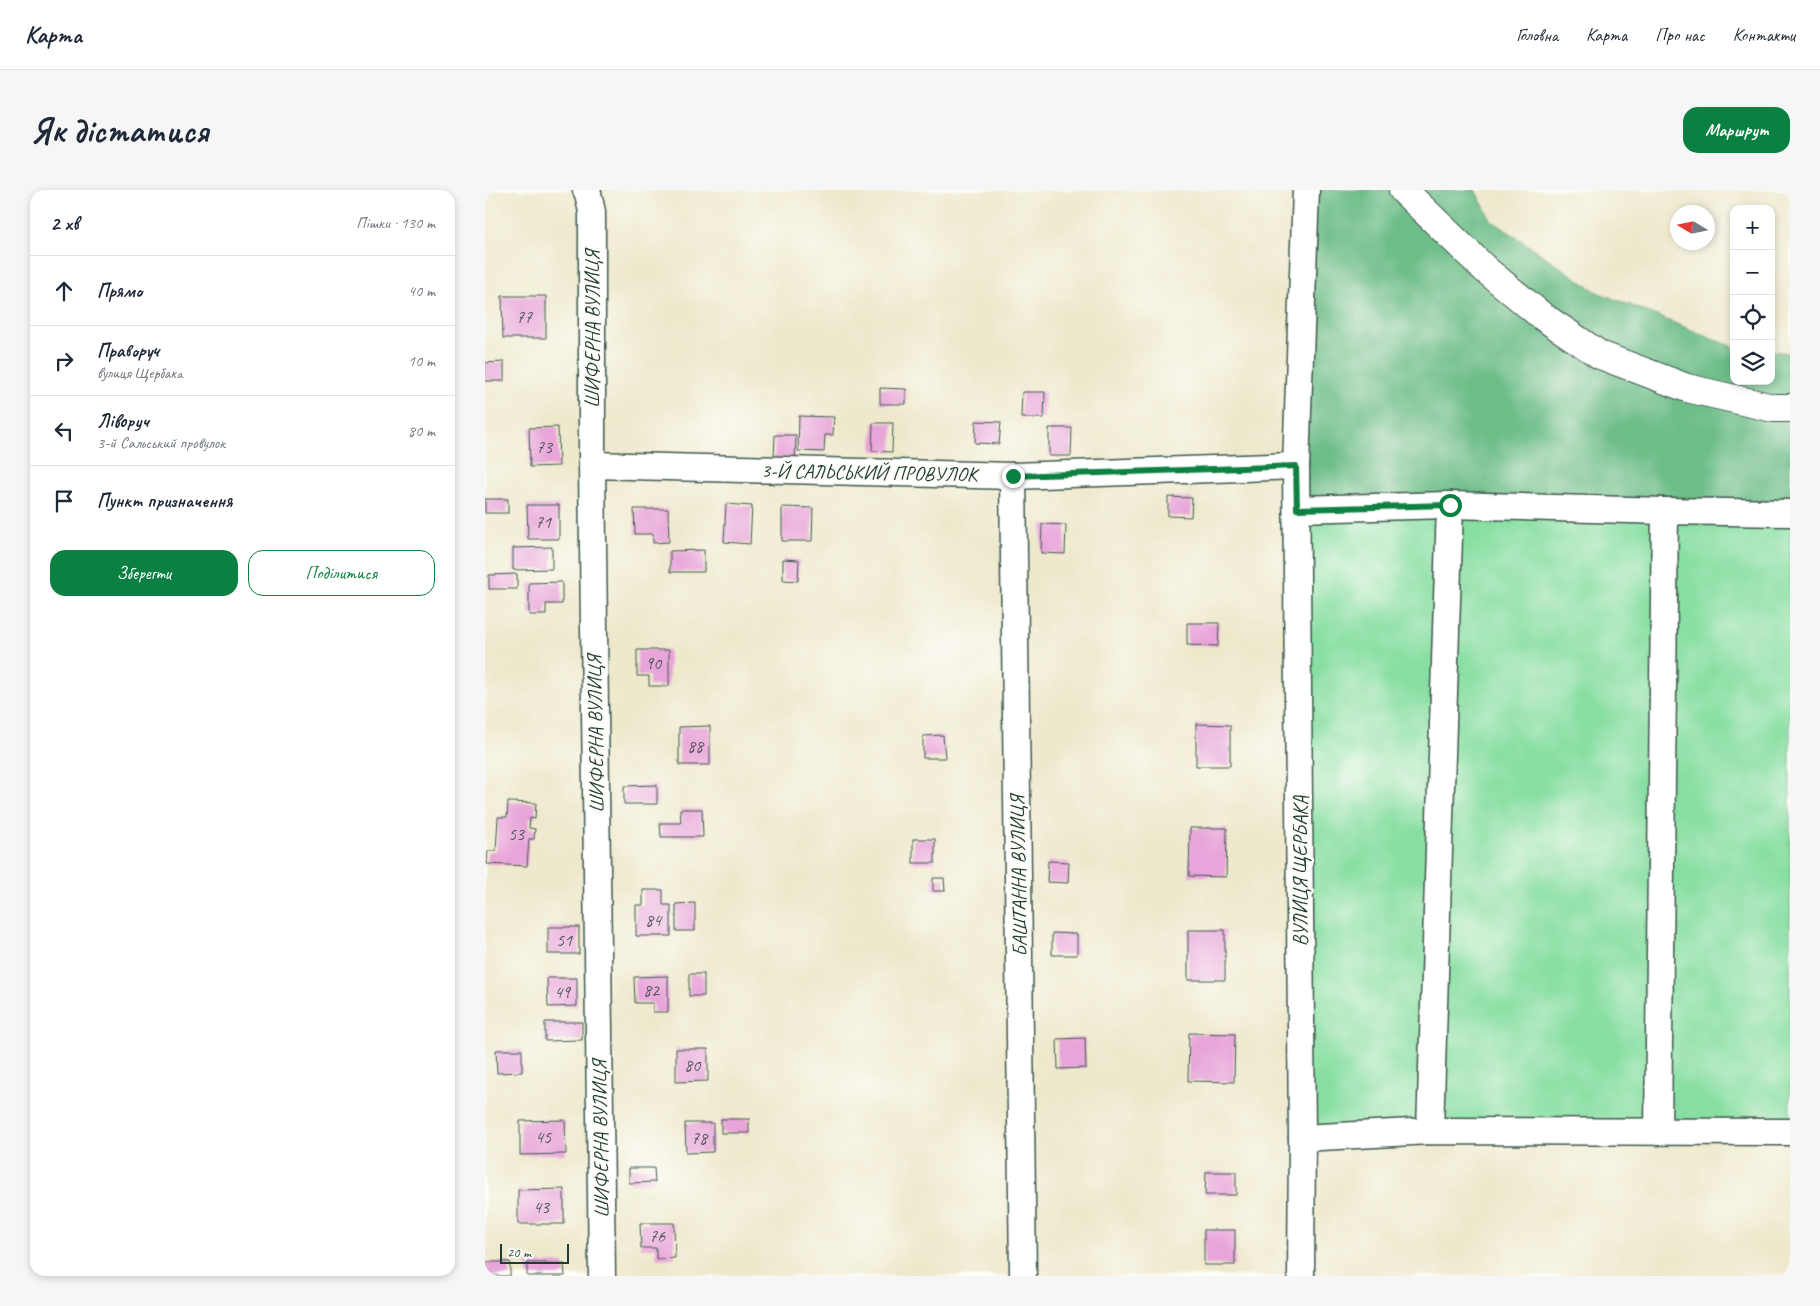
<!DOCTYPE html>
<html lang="uk">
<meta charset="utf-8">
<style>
body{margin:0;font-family:Caveat,sans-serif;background:#f6f6f7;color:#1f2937}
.controls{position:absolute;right:15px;top:15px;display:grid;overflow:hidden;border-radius:10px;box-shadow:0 2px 8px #0003}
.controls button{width:45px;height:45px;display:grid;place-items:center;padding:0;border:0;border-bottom:1px solid #e0e1e3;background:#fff;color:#1f2937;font:25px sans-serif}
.compass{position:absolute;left:1185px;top:15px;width:45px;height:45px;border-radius:50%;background:#fff;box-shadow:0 2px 8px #0003;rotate:280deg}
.scale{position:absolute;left:15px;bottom:12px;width:69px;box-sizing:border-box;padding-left:5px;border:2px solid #1f3d34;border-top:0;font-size:14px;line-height:18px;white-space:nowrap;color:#1f3d34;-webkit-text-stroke:4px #fdfcf7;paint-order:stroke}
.stop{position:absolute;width:15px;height:15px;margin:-11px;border:4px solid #0b8043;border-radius:50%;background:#fff}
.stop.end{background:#0b8043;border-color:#fff;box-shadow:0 1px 5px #0008}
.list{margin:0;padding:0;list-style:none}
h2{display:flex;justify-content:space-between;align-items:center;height:65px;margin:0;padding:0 20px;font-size:21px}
h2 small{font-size:16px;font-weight:400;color:#747a83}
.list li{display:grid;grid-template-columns:32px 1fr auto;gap:15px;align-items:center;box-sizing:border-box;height:70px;padding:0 20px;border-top:1px solid #e0e1e3}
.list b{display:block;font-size:19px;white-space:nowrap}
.list p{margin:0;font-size:16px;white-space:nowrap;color:#747a83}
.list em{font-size:16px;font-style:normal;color:#747a83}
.actions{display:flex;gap:10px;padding:15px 20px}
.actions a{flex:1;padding:11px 0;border:1px solid #0b8043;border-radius:15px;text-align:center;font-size:18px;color:#0b8043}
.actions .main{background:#0b8043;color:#fff}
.icon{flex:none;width:28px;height:28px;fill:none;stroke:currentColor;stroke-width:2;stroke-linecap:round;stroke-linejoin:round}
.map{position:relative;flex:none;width:1305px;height:1086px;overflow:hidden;border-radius:15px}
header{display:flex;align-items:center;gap:30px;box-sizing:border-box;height:70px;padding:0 25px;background:#fff;border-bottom:1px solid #e0e1e3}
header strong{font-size:24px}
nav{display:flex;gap:28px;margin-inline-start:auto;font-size:18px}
.intro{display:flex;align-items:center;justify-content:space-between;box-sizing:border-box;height:120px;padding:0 30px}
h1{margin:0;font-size:35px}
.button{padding:12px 22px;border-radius:15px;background:#0b8043;color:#fff;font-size:18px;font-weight:700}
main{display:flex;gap:30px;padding:0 30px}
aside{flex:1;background:#fff;border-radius:15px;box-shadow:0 2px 8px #0003}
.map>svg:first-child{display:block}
.green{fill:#89dfa3;stroke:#548e6c}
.forest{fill:#6ebe89;stroke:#467e5e}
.building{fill:#e8a5d9}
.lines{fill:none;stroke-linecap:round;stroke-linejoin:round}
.minor-casing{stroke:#3e574b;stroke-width:29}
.tertiary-casing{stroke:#3e574b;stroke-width:30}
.minor{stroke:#fff;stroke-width:26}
.tertiary{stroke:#fff;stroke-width:28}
.route{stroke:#0b8043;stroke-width:6}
.labels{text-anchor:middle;stroke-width:5;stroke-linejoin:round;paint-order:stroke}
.number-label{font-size:18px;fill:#51575d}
.street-label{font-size:20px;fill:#1f3d34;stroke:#fdfcf7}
</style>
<header>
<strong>Карта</strong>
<nav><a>Головна</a><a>Карта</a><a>Про нас</a><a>Контакти</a></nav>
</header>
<div class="intro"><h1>Як дістатися</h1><a class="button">Маршрут</a></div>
<main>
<aside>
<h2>2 хв<small>Пішки · 130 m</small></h2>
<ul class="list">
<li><svg class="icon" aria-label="ahead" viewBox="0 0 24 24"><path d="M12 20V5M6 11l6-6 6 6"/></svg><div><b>Прямо</b></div><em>40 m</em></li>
<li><svg class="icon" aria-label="right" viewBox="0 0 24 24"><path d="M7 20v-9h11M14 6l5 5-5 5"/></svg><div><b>Праворуч</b><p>вулиця Щербака</p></div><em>10 m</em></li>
<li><svg class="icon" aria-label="left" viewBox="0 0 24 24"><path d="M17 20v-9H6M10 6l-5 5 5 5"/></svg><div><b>Ліворуч</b><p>3-й Сальський провулок</p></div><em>80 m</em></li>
<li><svg class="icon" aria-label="arrive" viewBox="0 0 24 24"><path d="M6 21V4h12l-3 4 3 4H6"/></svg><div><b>Пункт призначення</b></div></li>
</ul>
<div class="actions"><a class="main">Зберегти</a><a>Поділитися</a></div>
</aside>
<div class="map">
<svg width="1305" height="1086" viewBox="0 0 1305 1086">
<rect width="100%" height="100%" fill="#fdfcf7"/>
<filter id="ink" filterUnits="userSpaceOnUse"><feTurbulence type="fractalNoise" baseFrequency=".02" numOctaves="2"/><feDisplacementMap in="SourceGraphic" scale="10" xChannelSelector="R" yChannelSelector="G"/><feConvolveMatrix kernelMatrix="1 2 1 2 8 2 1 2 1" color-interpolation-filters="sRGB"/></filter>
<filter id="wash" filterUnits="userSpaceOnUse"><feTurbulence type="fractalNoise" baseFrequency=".0096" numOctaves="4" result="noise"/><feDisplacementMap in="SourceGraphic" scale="20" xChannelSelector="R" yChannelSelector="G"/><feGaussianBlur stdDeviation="1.12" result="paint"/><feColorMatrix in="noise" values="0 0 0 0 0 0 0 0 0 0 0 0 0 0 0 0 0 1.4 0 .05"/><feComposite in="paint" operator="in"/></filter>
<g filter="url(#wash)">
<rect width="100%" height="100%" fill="#eee9cd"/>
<!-- green -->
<path class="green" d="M 812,319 L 1305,323 L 1305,942 L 817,948 Z"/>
<!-- forest -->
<path class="forest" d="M 821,0 L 990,0 L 1006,30 L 1112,102 L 1249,157 L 1249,191 L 1286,191 L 1286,161 L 1305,163 L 1305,323 L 812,319 Z"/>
<g id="blocks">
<!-- building -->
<g class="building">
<path d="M 17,106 L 61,106 L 61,148 L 18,148 Z"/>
<path d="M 19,172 L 19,191 L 0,191 L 0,173 Z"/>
<path d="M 395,198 L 421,199 L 421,214 L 395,214 Z"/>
<path d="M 537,202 L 560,202 L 559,228 L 536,228 Z"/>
<path d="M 314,226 L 349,227 L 348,245 L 340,245 L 339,262 L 313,261 Z"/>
<path d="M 491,231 L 516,232 L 514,254 L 490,253 Z"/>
<path d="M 388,233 L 408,233 L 407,262 L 387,261 Z"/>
<path d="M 73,237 L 74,276 L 45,277 L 44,238 Z"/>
<path d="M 564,238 L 587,238 L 586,266 L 564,266 Z"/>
<path d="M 290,245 L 311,245 L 310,270 L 289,269 Z"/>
<path d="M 683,307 L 707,308 L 706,327 L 683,326 Z"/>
<rect x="0" y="309" width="23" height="14"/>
<path d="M 241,314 L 267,316 L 265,354 L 239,352 Z"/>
<path d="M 42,315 L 74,315 L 74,349 L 43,349 Z"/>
<path d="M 297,317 L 328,318 L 327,351 L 297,351 Z"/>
<path d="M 149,319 L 183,319 L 184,352 L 168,353 L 168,344 L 150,344 Z"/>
<path d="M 557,334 L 581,335 L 580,364 L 556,363 Z"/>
<path d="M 67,357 L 67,379 L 28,380 L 28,358 Z"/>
<path d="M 219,360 L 219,382 L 185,382 L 185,361 Z"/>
<path d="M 298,369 L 314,370 L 313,391 L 298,390 Z"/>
<path d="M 32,384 L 32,399 L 4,399 L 4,385 Z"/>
<path d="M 77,392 L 77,414 L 61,414 L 61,425 L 44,425 L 44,393 Z"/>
<path d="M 702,433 L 734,433 L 733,456 L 702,455 Z"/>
<path d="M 152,460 L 184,460 L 184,496 L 164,496 L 164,486 L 152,486 Z"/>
<path d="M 711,534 L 745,535 L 745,576 L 711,576 Z"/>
<path d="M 225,536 L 225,575 L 194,575 L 194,537 Z"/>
<path d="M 458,545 L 460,568 L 438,568 L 438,546 Z"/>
<path d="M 172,595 L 172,614 L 139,614 L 139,596 Z"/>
<path d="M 23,612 L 51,613 L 50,629 L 45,628 L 44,638 L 50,639 L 49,649 L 44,649 L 42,676 L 2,674 L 3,661 L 11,661 L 13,627 L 22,627 Z"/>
<path d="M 195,619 L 217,619 L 218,647 L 176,647 L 175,633 L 196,633 Z"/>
<path d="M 705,638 L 742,638 L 741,687 L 704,686 Z"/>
<rect x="428" y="649" width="22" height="24"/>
<path d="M 563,671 L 584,672 L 583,693 L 562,692 Z"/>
<path d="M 448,688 L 459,688 L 460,701 L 448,701 Z"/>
<path d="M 158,700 L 178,700 L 178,715 L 186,715 L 186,746 L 151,746 L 151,715 L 158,715 Z"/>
<path d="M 210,713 L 210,741 L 191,741 L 191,714 Z"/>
<rect x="63" y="737" width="31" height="27"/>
<rect x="703" y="740" width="37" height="50"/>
<path d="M 567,743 L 592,744 L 592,765 L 567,765 Z"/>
<rect x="204" y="784" width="15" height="22"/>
<path d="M 183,786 L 183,822 L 168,822 L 168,813 L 150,813 L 149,787 Z"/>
<path d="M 62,788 L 92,788 L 92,816 L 63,817 Z"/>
<path d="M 60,832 L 97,832 L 97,850 L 60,851 Z"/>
<path d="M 704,843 L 750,844 L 749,892 L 703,891 Z"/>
<path d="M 600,848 L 601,878 L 573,879 L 572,849 Z"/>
<path d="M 191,859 L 223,859 L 223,891 L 191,892 Z"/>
<path d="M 11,860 L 37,860 L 37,882 L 12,883 Z"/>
<rect x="236" y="929" width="28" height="14"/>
<path d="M 80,930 L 81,964 L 35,965 L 35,931 Z"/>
<path d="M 200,933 L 228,933 L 228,962 L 201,963 Z"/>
<path d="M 144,978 L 169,978 L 170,992 L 144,993 Z"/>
<path d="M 721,982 L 751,982 L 751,1005 L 720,1005 Z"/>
<path d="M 79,999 L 79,1034 L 33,1034 L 33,1000 Z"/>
<path d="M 155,1033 L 189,1033 L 190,1068 L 171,1069 L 171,1058 L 156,1058 Z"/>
<rect x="719" y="1040" width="31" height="35"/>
<rect x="2" y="1072" width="23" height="14"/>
<path d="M 42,1073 L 79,1073 L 80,1086 L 42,1086 Z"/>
</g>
</g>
</g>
<g filter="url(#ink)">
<use href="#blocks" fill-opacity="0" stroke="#3e574b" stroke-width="1"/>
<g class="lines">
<defs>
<g id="minor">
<path d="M 101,0 L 103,3 L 107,22 L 107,275 L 117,1086"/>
<path d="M 107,275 L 528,286 L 811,276"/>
<path d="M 528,286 L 538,1086"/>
<path d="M 812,319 L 965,315 L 1180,321 L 1305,323"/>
<path d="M 945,941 L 965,315"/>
<path d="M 1173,942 L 1180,321"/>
<path d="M 817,948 L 945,941 L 1305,942"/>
<path d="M 816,1086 L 817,948 L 811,276 L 821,0"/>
</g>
<path id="tertiary" d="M 918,0 L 1001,80 L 1057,126 L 1115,165 L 1202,198 L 1288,218 L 1305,218"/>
</defs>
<!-- minor casing -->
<use href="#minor" class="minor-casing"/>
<!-- tertiary casing -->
<use href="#tertiary" class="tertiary-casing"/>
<!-- minor -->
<use href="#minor" class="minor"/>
<!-- tertiary -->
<use href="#tertiary" class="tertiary"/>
</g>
</g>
<g class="lines" filter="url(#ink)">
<!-- route -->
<path class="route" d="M 528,286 L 811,276 L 812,319 L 965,315"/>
</g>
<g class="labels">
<!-- number labels -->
<g class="number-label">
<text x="39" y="133">77</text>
<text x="59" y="263">73</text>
<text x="58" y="338">71</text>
<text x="168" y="479">90</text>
<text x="210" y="562">88</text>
<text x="31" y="650">53</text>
<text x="168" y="736">84</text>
<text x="79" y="756">51</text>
<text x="166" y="806">82</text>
<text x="77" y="808">49</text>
<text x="207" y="881">80</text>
<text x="58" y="953">45</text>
<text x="214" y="954">78</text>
<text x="56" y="1023">43</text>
<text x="172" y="1052">76</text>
</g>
<!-- street labels -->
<g class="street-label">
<text transform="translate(107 139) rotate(-90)" y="7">ШИФЕРНА ВУЛИЦЯ</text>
<text transform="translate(384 282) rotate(1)" y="7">3-Й САЛЬСЬКИЙ ПРОВУЛОК</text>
<text transform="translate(110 544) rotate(-91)" y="7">ШИФЕРНА ВУЛИЦЯ</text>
<text transform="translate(815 681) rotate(-90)" y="7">ВУЛИЦЯ ЩЕРБАКА</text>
<text transform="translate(533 686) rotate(-91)" y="7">БАШТАННА ВУЛИЦЯ</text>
<text transform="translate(115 949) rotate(-91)" y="7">ШИФЕРНА ВУЛИЦЯ</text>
</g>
</g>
</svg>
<div class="controls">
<button>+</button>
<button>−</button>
<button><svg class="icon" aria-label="locate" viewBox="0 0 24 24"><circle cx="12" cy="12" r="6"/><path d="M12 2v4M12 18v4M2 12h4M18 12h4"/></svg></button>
<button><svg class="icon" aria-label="layers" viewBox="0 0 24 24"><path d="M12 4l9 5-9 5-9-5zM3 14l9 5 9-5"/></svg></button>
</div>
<svg class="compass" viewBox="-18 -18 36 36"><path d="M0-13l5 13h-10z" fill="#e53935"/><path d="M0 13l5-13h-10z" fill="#747a83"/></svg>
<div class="scale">20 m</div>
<div class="stop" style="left:965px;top:315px"></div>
<div class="stop end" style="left:528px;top:286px"></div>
</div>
</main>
